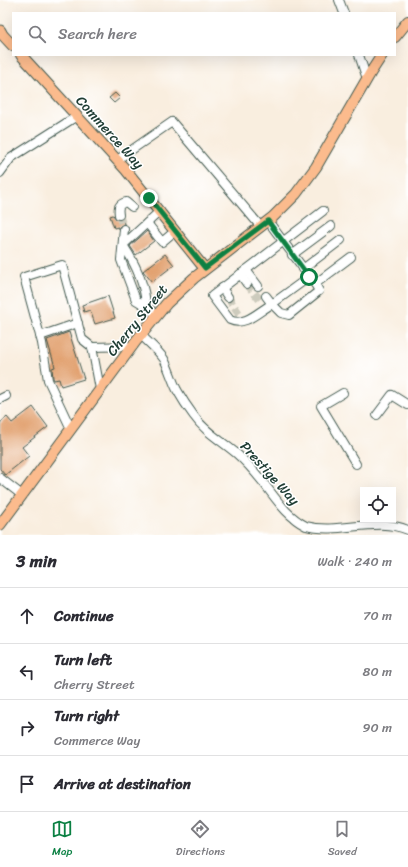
<!DOCTYPE html>
<meta charset="utf-8">
<style>
body{margin:0;font-family:Sriracha,sans-serif;background:#f7f7f7;color:#2b2b33}
.controls{position:absolute;right:12px;bottom:12px;display:grid;overflow:hidden;border-radius:0px;box-shadow:0 4px 16px #0002}
.controls button{width:36px;height:36px;display:grid;place-items:center;padding:0;border:0;border-bottom:1px solid #e1e1e2;background:#fff;color:#2b2b33;font:20px sans-serif}
.stop{position:absolute;width:12px;height:12px;margin:-9px;border:3px solid #0b8043;border-radius:50%;background:#fff}
.stop.end{background:#0b8043;border-color:#fff;box-shadow:0 1px 4px #0008}
.list{margin:0;padding:0;list-style:none}
h2{display:flex;justify-content:space-between;align-items:center;height:52px;margin:0;padding:0 16px;font-size:17px}
h2 small{font-size:13px;font-weight:400;color:#7c7c81}
.list li{display:grid;grid-template-columns:26px 1fr auto;gap:12px;align-items:center;box-sizing:border-box;height:56px;padding:0 16px;border-top:1px solid #e1e1e2}
.list b{display:block;font-size:15px;white-space:nowrap}
.list p{margin:0;font-size:13px;white-space:nowrap;color:#7c7c81}
.list em{font-size:13px;font-style:normal;color:#7c7c81}
.icon{flex:none;width:22px;height:22px;fill:none;stroke:currentColor;stroke-width:2;stroke-linecap:round;stroke-linejoin:round}
.map{position:relative;flex:none;width:408px;height:535px;overflow:hidden}
.search{position:absolute;background:#fff;box-shadow:0 4px 16px #0002;left:12px;right:12px;top:12px;height:44px;display:flex;align-items:center;gap:10px;box-sizing:border-box;padding:0 14px;border-radius:0px;color:#7c7c81;font-size:15px}
.sheet{height:276px;background:#fff}
nav{display:flex;justify-content:space-around;align-items:center;box-sizing:border-box;height:56px;border-top:1px solid #e1e1e2;background:#fff;font-size:11px;color:#7c7c81}
nav a{display:grid;justify-items:center;gap:2px}
nav .on{color:#0b8043}
.map>svg:first-child{display:block}
.building{fill:#e2a16f}
.lines{fill:none;stroke-linecap:round;stroke-linejoin:round}
.minor-tunnel{stroke:#cdcbbd;stroke-width:8;stroke-dasharray:8 4;stroke-linecap:butt}
.minor-casing{stroke:#40584e;stroke-width:10}
.major-casing{stroke:#40584e;stroke-width:12}
.highway-casing{stroke:#40584e;stroke-width:13}
.minor{stroke:#fff;stroke-width:8}
.major{stroke:#fbbb8d;stroke-width:10}
.highway{stroke:#fbbb8d;stroke-width:11}
.route{stroke:#0b8043;stroke-width:5}
.labels{text-anchor:middle;stroke-width:3;stroke-linejoin:round;paint-order:stroke}
.street-label{font-size:14px;fill:#1f3d34;stroke:#fff}
</style>
<div class="map">
<svg width="408" height="535" viewBox="0 0 408 535">
<rect width="100%" height="100%" fill="#fff"/>
<filter id="ink" filterUnits="userSpaceOnUse"><feTurbulence type="fractalNoise" baseFrequency=".025" numOctaves="2"/><feDisplacementMap in="SourceGraphic" scale="8" xChannelSelector="R" yChannelSelector="G"/><feConvolveMatrix kernelMatrix="1 2 1 2 8 2 1 2 1" color-interpolation-filters="sRGB"/></filter>
<filter id="wash" filterUnits="userSpaceOnUse"><feTurbulence type="fractalNoise" baseFrequency=".012" numOctaves="4" result="noise"/><feDisplacementMap in="SourceGraphic" scale="16" xChannelSelector="R" yChannelSelector="G"/><feGaussianBlur stdDeviation="0.9" result="paint"/><feColorMatrix in="noise" values="0 0 0 0 0 0 0 0 0 0 0 0 0 0 0 0 0 1.4 0 .05"/><feComposite in="paint" operator="in"/></filter>
<g filter="url(#wash)">
<rect width="100%" height="100%" fill="#f9eedf"/>
<g id="blocks">
<!-- building -->
<g class="building">
<path d="M 115,93 L 120,98 L 114,103 L 109,98 Z"/>
<path d="M 113,215 L 117,220 L 120,220 L 123,219 L 124,224 L 120,226 L 118,229 L 118,227 L 114,228 L 110,216 Z"/>
<path d="M 147,231 L 154,241 L 136,255 L 130,246 Z"/>
<path d="M 165,254 L 174,265 L 152,282 L 143,271 Z"/>
<path d="M 108,296 L 115,318 L 95,324 L 90,310 L 84,312 L 82,305 Z"/>
<path d="M 69,332 L 84,379 L 61,386 L 59,379 L 54,380 L 53,378 L 52,368 L 55,367 L 47,340 Z"/>
<path d="M 33,407 L 48,427 L 22,447 L 29,456 L 5,475 L 0,469 L 0,423 L 7,417 L 12,423 Z"/>
</g>
</g>
</g>
<g filter="url(#ink)">
<use href="#blocks" fill-opacity="0" stroke="#40584e" stroke-width="1"/>
<g class="lines">
<!-- minor-tunnel -->
<g class="minor-tunnel">
<path d="M 119,215 L 124,229"/>
<path d="M 247,284 L 260,300"/>
<path d="M 228,297 L 240,315"/>
</g>
<defs>
<g id="minor">
<path d="M 339,0 L 344,13"/>
<path d="M 359,55 L 367,79"/>
<path d="M 117,160 L 172,122 L 261,227"/>
<path d="M 0,173 L 11,158 L 77,116"/>
<path d="M 160,211 L 147,223 L 162,242 L 175,231"/>
<path d="M 119,215 C 118,208 118,204 126,202 L 132,207"/>
<path d="M 268,221 L 315,284 L 319,291 L 289,315 L 281,313 L 272,304 L 309,277"/>
<path d="M 147,223 L 123,245 C 135,263 145,284 146,306 L 156,315"/>
<path d="M 124,229 L 121,260 L 136,300 L 146,306"/>
<path d="M 292,255 L 331,226"/>
<path d="M 303,269 L 341,240"/>
<path d="M 246,270 L 258,286"/>
<path d="M 240,274 L 247,284"/>
<path d="M 315,284 L 351,257"/>
<path d="M 222,288 L 228,297"/>
<path d="M 266,296 L 272,304 C 259,311 245,327 230,320 L 212,296 L 323,211"/>
<path d="M 141,335 C 149,343 158,350 164,359 C 169,369 172,380 177,390 C 182,399 188,408 194,416 C 205,432 222,441 237,454 C 246,462 254,471 262,481 C 275,497 286,516 306,526 C 340,535 375,516 408,530"/>
<path d="M 40,336 L 78,323"/>
<path d="M 92,347 L 100,389"/>
<path d="M 343,393 L 321,406 L 356,464"/>
<path d="M 0,399 L 6,396"/>
<path d="M 377,415 L 392,395 L 408,405"/>
<path d="M 71,429 L 48,380 L 42,343 L 24,277 L 62,265 L 82,339 L 92,347 L 133,346"/>
<path d="M 0,478 L 22,495"/>
</g>
<g id="major">
<path d="M 0,32 L 13,46"/>
<path d="M 395,37 L 408,21"/>
<path d="M 21,55 L 126,170 L 205,269"/>
<path d="M 0,525 L 136,341 L 167,303 L 194,278 L 273,217 L 296,194 L 316,167 L 371,72 L 382,55"/>
</g>
<path id="highway" d="M 0,31 L 1,33"/>
</defs>
<!-- minor casing -->
<use href="#minor" class="minor-casing"/>
<!-- major casing -->
<use href="#major" class="major-casing"/>
<!-- highway casing -->
<use href="#highway" class="highway-casing"/>
<!-- minor -->
<use href="#minor" class="minor"/>
<!-- major -->
<use href="#major" class="major"/>
<!-- highway -->
<use href="#highway" class="highway"/>
</g>
</g>
<g class="lines" filter="url(#ink)">
<!-- route -->
<path class="route" d="M 149,198 L 205,268 L 268,221 L 309,277"/>
</g>
<g class="labels">
<!-- street labels -->
<g class="street-label">
<text transform="translate(110 132) rotate(48)" y="5">Commerce Way</text>
<text transform="translate(137 320) rotate(-51)" y="5">Cherry Street</text>
<text transform="translate(270 473) rotate(48)" y="5">Prestige Way</text>
</g>
</g>
</svg>
<div class="controls">
<button><svg class="icon" aria-label="locate" viewBox="0 0 24 24"><circle cx="12" cy="12" r="6"/><path d="M12 2v4M12 18v4M2 12h4M18 12h4"/></svg></button>
</div>
<div class="stop" style="left:309px;top:277px"></div>
<div class="stop end" style="left:149px;top:198px"></div>
<div class="search"><svg class="icon" aria-label="search" viewBox="0 0 24 24"><circle cx="10" cy="10" r="6"/><path d="M15 15l6 6"/></svg>Search here</div>
</div>
<section class="sheet">
<h2>3 min<small>Walk · 240 m</small></h2>
<ul class="list">
<li><svg class="icon" aria-label="ahead" viewBox="0 0 24 24"><path d="M12 20V5M6 11l6-6 6 6"/></svg><div><b>Continue</b></div><em>70 m</em></li>
<li><svg class="icon" aria-label="left" viewBox="0 0 24 24"><path d="M17 20v-9H6M10 6l-5 5 5 5"/></svg><div><b>Turn left</b><p>Cherry Street</p></div><em>80 m</em></li>
<li><svg class="icon" aria-label="right" viewBox="0 0 24 24"><path d="M7 20v-9h11M14 6l5 5-5 5"/></svg><div><b>Turn right</b><p>Commerce Way</p></div><em>90 m</em></li>
<li><svg class="icon" aria-label="arrive" viewBox="0 0 24 24"><path d="M6 21V4h12l-3 4 3 4H6"/></svg><div><b>Arrive at destination</b></div></li>
</ul>
</section>
<nav>
<a class="on"><svg class="icon" aria-label="map" viewBox="0 0 24 24"><path d="M3 6l6-2 6 2 6-2v14l-6 2-6-2-6 2zM9 4v14M15 6v14"/></svg>Map</a>
<a><svg class="icon" aria-label="directions" viewBox="0 0 24 24"><path d="M12 3l9 9-9 9-9-9zM9 14v-3h6M13 9l2 2-2 2"/></svg>Directions</a>
<a><svg class="icon" aria-label="saved" viewBox="0 0 24 24"><path d="M7 4h10v16l-5-4-5 4z"/></svg>Saved</a>
</nav>
